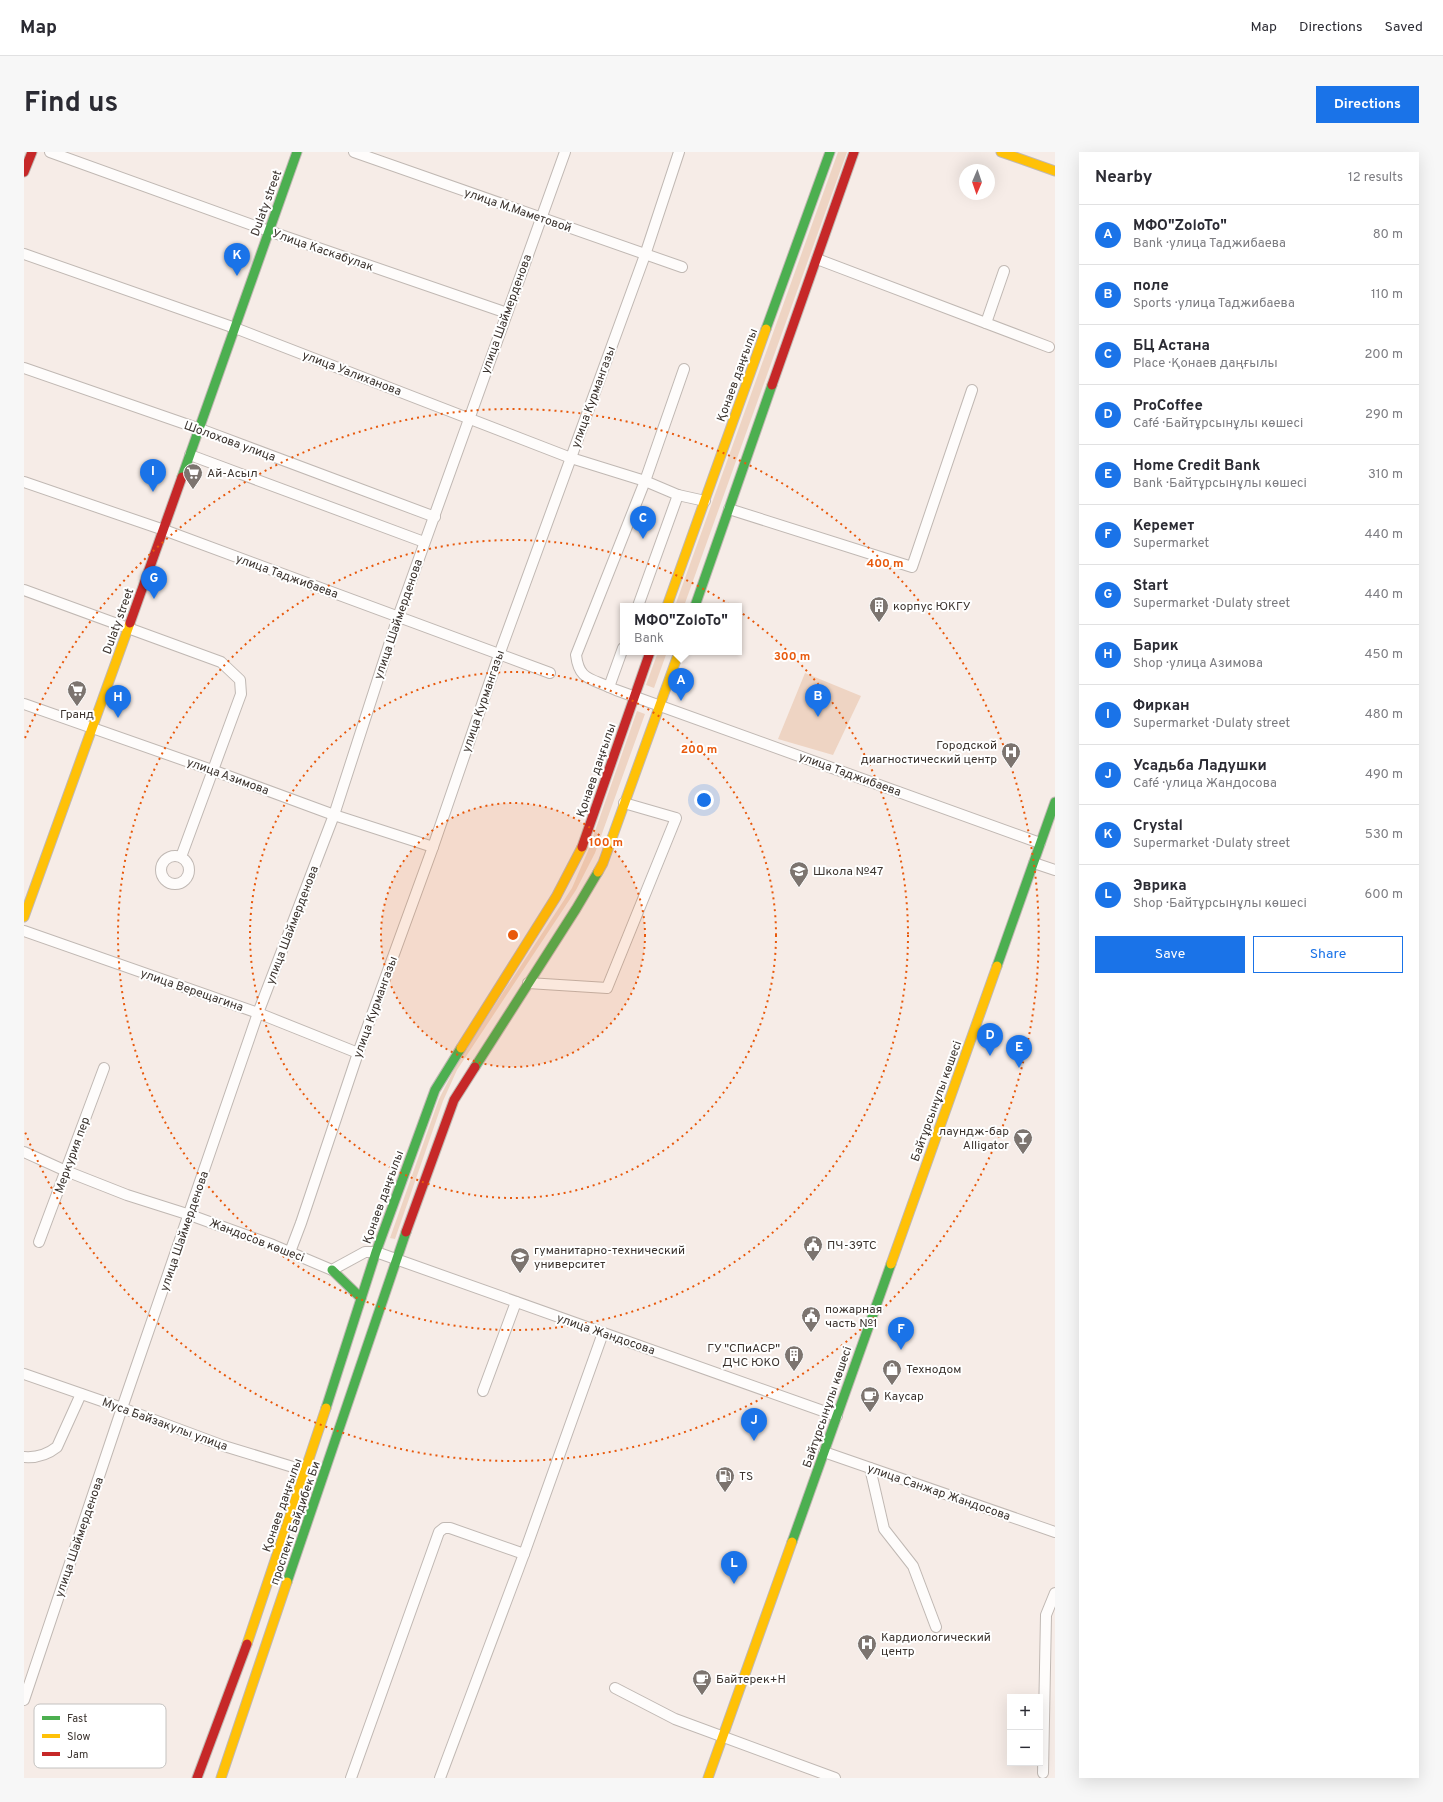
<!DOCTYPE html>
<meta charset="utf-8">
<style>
body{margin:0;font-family:Overpass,sans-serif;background:#f7f7f7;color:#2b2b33}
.controls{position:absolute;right:12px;bottom:12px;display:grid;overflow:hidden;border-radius:0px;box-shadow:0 4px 16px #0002}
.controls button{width:36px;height:36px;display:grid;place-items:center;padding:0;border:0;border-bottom:1px solid #e1e1e2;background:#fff;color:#2b2b33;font:20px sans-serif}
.compass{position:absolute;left:935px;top:12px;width:36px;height:36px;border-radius:50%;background:#fff;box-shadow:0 4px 16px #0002;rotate:182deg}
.you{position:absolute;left:680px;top:648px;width:14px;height:14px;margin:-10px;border:3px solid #fff;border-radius:50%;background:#1a73e8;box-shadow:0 0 0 6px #1a73e833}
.badge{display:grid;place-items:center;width:26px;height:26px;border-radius:50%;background:#1a73e8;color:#fff;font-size:13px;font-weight:700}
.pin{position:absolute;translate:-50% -33px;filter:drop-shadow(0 1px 2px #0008)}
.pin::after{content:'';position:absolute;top:21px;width:14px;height:12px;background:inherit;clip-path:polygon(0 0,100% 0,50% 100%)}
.popup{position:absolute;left:596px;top:451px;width:122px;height:52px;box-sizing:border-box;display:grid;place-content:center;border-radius:0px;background:#fff;filter:drop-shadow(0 1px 3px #0005);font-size:13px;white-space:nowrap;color:#7c7c81}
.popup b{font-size:15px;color:#2b2b33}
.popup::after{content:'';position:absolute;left:50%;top:100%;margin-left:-8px;border:8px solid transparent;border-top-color:#fff}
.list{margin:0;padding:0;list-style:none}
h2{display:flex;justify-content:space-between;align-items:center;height:52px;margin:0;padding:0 16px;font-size:17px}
h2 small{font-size:13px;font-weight:400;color:#7c7c81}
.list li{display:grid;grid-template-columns:26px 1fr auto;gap:12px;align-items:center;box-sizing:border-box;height:60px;padding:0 16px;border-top:1px solid #e1e1e2}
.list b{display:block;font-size:15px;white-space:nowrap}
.list p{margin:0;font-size:13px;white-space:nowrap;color:#7c7c81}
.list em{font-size:13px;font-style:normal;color:#7c7c81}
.actions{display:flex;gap:8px;padding:12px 16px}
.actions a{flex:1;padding:9px 0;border:1px solid #1a73e8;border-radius:0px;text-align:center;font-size:14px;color:#1a73e8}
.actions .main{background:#1a73e8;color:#fff}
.map{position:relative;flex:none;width:1031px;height:1626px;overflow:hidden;border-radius:0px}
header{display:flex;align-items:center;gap:24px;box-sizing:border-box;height:56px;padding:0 20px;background:#fff;border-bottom:1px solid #e1e1e2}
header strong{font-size:19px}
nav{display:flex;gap:22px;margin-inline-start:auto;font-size:14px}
.intro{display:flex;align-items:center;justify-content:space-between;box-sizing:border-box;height:96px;padding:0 24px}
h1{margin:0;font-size:28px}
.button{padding:10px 18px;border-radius:0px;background:#1a73e8;color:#fff;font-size:14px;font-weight:700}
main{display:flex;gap:24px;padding:0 24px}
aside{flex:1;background:#fff;border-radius:0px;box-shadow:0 4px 16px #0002}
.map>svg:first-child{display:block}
.grass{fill:#eed4c3}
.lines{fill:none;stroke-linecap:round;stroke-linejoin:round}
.street-casing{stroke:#c0b8b3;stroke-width:12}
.fast-casing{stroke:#c0b8b3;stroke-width:11}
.slow-casing{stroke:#c0b8b3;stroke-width:11}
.jam-casing{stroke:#c0b8b3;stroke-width:11}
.street{stroke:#fefcfb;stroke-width:10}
.fast{stroke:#4caf50;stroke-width:9}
.slow{stroke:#ffc107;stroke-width:9}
.jam{stroke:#c62828;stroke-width:9}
.ring{fill:none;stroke:#e8590c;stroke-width:2;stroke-dasharray:2 4}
.labels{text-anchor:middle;stroke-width:4;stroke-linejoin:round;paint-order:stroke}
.street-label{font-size:12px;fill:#3b332e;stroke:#fff}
.poi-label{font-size:12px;fill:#3b332e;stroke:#fff;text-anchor:start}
.key{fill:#fff;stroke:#c4c2c0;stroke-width:1}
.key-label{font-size:11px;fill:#3b332e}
.centre{fill:#e8590c;stroke:#fff;stroke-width:2}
.ring-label{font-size:12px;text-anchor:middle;font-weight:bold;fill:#e8590c;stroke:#fff;stroke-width:4;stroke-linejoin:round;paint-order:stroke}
</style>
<header>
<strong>Map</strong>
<nav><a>Map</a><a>Directions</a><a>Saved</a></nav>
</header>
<div class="intro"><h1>Find us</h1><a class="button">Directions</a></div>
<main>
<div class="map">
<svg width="1031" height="1626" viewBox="0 0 1031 1626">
<rect width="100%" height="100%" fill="#f6ece7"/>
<!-- grass -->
<g class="grass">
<path d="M 814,0 L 823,0 L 660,454 L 651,454 Z"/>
<path d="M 634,500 L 643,500 L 630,536 L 622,533 Z"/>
<path d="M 781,521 L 837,544 L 809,603 L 754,587 Z"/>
<path d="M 613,559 L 621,562 L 571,701 L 552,738 L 433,918 L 419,949 L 371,1087 L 366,1086 L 415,947 L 436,906 L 548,736 L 564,699 Z"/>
</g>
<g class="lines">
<defs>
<g id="street">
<path d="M 26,0 L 245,79 L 483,161"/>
<path d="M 330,0 L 658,115"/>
<path d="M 0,102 L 211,176 L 547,306 L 621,329 L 654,343 L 681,349"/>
<path d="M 793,107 L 1025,195"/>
<path d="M 962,171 L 980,119"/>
<path d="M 0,216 L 176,277 L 411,365"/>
<path d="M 166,303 L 400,390"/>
<path d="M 0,330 L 140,378 L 526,521"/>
<path d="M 705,357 L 888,415 L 948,238"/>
<path d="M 0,438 L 197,510 L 216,528 L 217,542 L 157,705"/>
<path d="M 614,454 L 654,343"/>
<path d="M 599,496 L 585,535 L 592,538 L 1016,691"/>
<path d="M 585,535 C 565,526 555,527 552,503 L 621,329 L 660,217"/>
<path d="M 0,552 L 188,618 L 310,663 L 409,695"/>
<circle cx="151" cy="718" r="14"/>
<path d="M 1010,711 L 1031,718"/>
<path d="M 0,779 L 234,861 L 334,901"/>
<path d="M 504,831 L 583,836 L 652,666 L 600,651"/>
<path d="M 0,1000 L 42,1019 L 103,1043 L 166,1063 L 249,1093 L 308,1118 L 341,1100 L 352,1100 L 813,1264"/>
<path d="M 15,1090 L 80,916"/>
<path d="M 266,1100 L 277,1071 L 334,901 L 409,695 L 475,503 L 621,103 L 655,0"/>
<path d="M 0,1222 L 98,1256 L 200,1294 L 282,1319"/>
<path d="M 459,1239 L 492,1150"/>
<path d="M 800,1300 L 1031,1380"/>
<path d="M 0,1305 C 13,1306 23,1303 33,1295 L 57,1242"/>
<path d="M 846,1316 L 860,1377 L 889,1414 L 912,1475"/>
<path d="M 591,1536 L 651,1567 L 811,1626"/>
<path d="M 0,1548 L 98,1256 L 234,861 L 310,663 L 374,465 L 541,0"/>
<path d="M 1019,1621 L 1022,1463 L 1031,1441"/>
<path d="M 327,1626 L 415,1380 L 420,1376 L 426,1376 L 500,1402 L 579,1181"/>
<path d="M 416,1626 L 500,1402"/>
</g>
<g id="fast">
<path d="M 742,177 L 806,0"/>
<path d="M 158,325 L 273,0"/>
<path d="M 671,454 L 748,233"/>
<path d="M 973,814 L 1031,650"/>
<path d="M 451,915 L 552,757 L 574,720"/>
<path d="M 308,1118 L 337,1146"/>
<path d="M 302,1256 L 352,1100 L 411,938 L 437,896"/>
<path d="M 768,1390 L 867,1112"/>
<path d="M 263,1430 L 382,1080"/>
</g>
<g id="slow">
<path d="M 977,0 L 1031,19"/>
<path d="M 643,454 L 742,177"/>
<path d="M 574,720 L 579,711 L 655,500"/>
<path d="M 0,765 L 106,471"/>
<path d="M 437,896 L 532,745 L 558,695"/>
<path d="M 867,1112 L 973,814"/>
<path d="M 223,1492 L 302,1256"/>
<path d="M 197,1626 L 263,1430"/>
<path d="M 684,1626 L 768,1390"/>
</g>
<g id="jam">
<path d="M 0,20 L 8,0"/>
<path d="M 748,233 L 830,0"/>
<path d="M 106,471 L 158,325"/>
<path d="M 558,695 L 626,500"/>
<path d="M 382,1080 L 430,948 L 451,915"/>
<path d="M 173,1626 L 223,1492"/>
</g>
</defs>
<!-- street casing -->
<use href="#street" class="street-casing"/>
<!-- fast casing -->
<use href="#fast" class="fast-casing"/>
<!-- slow casing -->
<use href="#slow" class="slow-casing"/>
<!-- jam casing -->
<use href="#jam" class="jam-casing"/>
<!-- street -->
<use href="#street" class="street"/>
<!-- fast -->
<use href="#fast" class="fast"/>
<!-- slow -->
<use href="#slow" class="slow"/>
<!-- jam -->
<use href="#jam" class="jam"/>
</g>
<!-- distance rings -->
<circle cx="489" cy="783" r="132" fill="#e8590c" fill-opacity=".12"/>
<g class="ring">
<circle cx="489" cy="783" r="132"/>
<circle cx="489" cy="783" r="263"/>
<circle cx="489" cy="783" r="395"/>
<path d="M1 586A526 526 0 1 1 1 980"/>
</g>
<!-- icons -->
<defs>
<symbol id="supermarket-pin" viewBox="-11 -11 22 30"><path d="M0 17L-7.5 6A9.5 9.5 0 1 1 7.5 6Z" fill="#7c746f" stroke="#fff"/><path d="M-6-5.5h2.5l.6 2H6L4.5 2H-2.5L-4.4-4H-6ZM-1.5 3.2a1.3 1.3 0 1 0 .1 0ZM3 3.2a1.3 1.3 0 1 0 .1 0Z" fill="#fff"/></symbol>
<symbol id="building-pin" viewBox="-11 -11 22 30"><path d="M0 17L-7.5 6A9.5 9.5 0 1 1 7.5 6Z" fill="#7c746f" stroke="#fff"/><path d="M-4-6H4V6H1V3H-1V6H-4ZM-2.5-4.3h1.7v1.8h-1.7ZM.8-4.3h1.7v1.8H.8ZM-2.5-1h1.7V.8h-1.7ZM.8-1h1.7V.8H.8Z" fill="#fff"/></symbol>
<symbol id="hospital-pin" viewBox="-11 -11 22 30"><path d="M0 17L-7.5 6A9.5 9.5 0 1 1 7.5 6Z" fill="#7c746f" stroke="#fff"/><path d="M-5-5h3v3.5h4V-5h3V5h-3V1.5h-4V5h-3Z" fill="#fff"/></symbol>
<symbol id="school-pin" viewBox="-11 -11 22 30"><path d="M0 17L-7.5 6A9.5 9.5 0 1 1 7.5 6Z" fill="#7c746f" stroke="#fff"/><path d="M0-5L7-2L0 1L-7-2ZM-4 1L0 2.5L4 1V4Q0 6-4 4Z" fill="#fff"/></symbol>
<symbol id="bar-pin" viewBox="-11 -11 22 30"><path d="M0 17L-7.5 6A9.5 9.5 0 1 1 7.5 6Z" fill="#7c746f" stroke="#fff"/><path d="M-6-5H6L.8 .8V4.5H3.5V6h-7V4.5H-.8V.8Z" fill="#fff"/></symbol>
<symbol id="civic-pin" viewBox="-11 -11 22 30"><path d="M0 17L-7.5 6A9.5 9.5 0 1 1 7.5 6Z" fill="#7c746f" stroke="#fff"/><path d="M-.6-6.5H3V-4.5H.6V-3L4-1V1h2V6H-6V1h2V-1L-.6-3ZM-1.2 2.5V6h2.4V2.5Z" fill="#fff"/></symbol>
<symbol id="university-pin" viewBox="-11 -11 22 30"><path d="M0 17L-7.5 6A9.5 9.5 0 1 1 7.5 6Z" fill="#7c746f" stroke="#fff"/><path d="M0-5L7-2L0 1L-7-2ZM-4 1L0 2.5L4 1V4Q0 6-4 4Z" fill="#fff"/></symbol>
<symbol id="shop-pin" viewBox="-11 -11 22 30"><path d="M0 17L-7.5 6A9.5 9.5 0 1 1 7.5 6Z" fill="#7c746f" stroke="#fff"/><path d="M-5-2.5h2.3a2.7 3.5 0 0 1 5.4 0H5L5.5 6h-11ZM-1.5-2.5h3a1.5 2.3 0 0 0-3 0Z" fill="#fff"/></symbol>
<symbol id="cafe-pin" viewBox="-11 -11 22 30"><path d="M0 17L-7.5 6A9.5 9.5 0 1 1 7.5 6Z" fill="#7c746f" stroke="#fff"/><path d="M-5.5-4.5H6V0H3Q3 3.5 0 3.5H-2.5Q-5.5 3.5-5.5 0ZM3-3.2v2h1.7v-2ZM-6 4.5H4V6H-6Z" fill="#fff"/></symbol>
<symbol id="fuel-pin" viewBox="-11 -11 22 30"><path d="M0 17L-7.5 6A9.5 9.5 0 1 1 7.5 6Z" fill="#7c746f" stroke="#fff"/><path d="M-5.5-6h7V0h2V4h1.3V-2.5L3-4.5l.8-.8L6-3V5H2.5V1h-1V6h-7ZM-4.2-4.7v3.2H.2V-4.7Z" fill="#fff"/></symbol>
</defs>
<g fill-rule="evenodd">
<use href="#supermarket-pin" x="158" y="310" width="22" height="30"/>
<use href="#building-pin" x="844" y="443" width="22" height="30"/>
<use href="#supermarket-pin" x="42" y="527" width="22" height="30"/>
<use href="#hospital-pin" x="976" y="589" width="22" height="30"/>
<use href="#school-pin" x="764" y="708" width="22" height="30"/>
<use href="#bar-pin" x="988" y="975" width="22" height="30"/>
<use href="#civic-pin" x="778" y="1082" width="22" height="30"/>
<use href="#university-pin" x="485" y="1094" width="22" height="30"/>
<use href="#civic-pin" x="776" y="1153" width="22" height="30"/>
<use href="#building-pin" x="759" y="1192" width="22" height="30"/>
<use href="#shop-pin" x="857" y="1206" width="22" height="30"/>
<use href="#cafe-pin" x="835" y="1233" width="22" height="30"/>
<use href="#fuel-pin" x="690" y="1313" width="22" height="30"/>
<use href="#hospital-pin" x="832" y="1481" width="22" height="30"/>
<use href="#cafe-pin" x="667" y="1516" width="22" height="30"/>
</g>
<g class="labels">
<!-- street labels -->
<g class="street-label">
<text transform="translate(242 51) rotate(-70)" y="4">Dulaty street</text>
<text transform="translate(494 58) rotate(19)" y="4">улица М.Маметовой</text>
<text transform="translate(299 98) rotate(19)" y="4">Улица Каскабулак</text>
<text transform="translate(482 162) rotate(-70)" y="4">улица Шаймерденова</text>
<text transform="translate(328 221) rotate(21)" y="4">улица Уалиханова</text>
<text transform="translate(713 223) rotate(-70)" y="4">Қонаев даңғылы</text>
<text transform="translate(569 245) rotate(-70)" y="4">улица Курмангазы</text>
<text transform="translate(206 289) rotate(20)" y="4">Шолохова улица</text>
<text transform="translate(263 424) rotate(20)" y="4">улица Таджибаева</text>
<text transform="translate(374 467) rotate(-71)" y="4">улица Шаймерденова</text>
<text transform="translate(94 469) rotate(-70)" y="4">Dulaty street</text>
<text transform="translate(459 549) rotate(-71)" y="4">улица Курмангазы</text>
<text transform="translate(572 618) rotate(-71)" y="4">Қонаев даңғылы</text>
<text transform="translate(826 622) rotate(20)" y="4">улица Таджибаева</text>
<text transform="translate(204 624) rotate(20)" y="4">улица Азимова</text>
<text transform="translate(268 773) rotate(-69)" y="4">улица Шаймерденова</text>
<text transform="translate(168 838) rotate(19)" y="4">улица Верещагина</text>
<text transform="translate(351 855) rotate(-70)" y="4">улица Курмангазы</text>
<text transform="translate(912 949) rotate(-70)" y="4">Байтұрсынұлы көшесі</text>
<text transform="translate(48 1003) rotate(-70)" y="4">Меркурия пер</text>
<text transform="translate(359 1045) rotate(-70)" y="4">Қонаев даңғылы</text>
<text transform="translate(160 1079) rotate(-71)" y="4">улица Шаймерденова</text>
<text transform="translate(233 1088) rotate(21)" y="4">Жандосов көшесі</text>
<text transform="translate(582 1182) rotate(19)" y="4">улица Жандосова</text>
<text transform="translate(803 1255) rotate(-71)" y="4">Байтұрсынұлы көшесі</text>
<text transform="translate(141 1272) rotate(20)" y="4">Муса Байзакулы улица</text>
<text transform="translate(915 1340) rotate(19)" y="4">улица Санжар Жандосова</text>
<text transform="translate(258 1353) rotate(-71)" y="4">Қонаев даңғылы</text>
<text transform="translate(271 1371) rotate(-71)" y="4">проспект Байдибек Би</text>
<text transform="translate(55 1385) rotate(-71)" y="4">улица Шаймерденова</text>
</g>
<!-- poi labels -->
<g class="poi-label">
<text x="183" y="325">Ай-Асыл</text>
<text x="869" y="458">корпус ЮКГУ</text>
<text x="53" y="566" text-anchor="middle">Гранд</text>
<text x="973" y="597" text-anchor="end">Городской<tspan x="973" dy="14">диагностический центр</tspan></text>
<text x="789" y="723">Школа №47</text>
<text x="985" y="983" text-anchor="end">лаундж-бар<tspan x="985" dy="14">Alligator</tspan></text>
<text x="803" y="1097">ПЧ-39ТС</text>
<text x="510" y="1102">гуманитарно-технический<tspan x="510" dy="14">университет</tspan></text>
<text x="801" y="1161">пожарная<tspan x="801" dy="14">часть №1</tspan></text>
<text x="756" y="1200" text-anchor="end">ГУ "СПиАСР"<tspan x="756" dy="14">ДЧС ЮКО</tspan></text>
<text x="882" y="1221">Технодом</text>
<text x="860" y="1248">Каусар</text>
<text x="715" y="1328">TS</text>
<text x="857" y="1489">Кардиологический<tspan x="857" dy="14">центр</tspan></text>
<text x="692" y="1531">Байтерек+Н</text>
</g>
</g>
<!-- legend -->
<rect x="10" y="1552" width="132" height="64" rx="6" class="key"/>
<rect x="18" y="1564" width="18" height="4" fill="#4caf50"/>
<rect x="18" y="1582" width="18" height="4" fill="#ffc107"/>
<rect x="18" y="1600" width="18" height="4" fill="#c62828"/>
<g class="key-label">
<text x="43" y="1570">Fast</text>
<text x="43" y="1588">Slow</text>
<text x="43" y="1606">Jam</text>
</g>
<circle cx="489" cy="783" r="6" class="centre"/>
<g class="ring-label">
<text x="861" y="415">400 m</text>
<text x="768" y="508">300 m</text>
<text x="675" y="601">200 m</text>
<text x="582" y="694">100 m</text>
</g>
</svg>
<div class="controls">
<button>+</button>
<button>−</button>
</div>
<svg class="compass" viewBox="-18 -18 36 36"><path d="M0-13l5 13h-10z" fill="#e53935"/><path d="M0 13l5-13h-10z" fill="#7c7c81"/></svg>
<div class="you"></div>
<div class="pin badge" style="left:657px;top:549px">A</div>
<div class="popup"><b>МФО&quot;ZoloTo&quot;</b>Bank</div>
<div class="pin badge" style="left:794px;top:565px">B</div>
<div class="pin badge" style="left:619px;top:387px">C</div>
<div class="pin badge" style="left:966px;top:904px">D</div>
<div class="pin badge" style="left:995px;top:916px">E</div>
<div class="pin badge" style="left:877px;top:1198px">F</div>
<div class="pin badge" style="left:130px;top:447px">G</div>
<div class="pin badge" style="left:94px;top:566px">H</div>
<div class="pin badge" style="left:129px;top:340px">I</div>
<div class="pin badge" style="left:730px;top:1289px">J</div>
<div class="pin badge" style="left:213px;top:124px">K</div>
<div class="pin badge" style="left:710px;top:1432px">L</div>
</div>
<aside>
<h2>Nearby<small>12 results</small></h2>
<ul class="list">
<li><span class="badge">A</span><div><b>МФО&quot;ZoloTo&quot;</b><p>Bank · улица Таджибаева</p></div><em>80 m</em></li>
<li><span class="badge">B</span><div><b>поле</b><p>Sports · улица Таджибаева</p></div><em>110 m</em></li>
<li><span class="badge">C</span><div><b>БЦ Астана</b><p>Place · Қонаев даңғылы</p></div><em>200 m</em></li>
<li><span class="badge">D</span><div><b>ProCoffee</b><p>Café · Байтұрсынұлы көшесі</p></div><em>290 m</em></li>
<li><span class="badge">E</span><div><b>Home Credit Bank</b><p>Bank · Байтұрсынұлы көшесі</p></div><em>310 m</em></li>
<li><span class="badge">F</span><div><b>Керемет</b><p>Supermarket</p></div><em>440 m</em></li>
<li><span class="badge">G</span><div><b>Start</b><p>Supermarket · Dulaty street</p></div><em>440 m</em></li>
<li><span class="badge">H</span><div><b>Барик</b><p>Shop · улица Азимова</p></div><em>450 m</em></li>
<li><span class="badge">I</span><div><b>Фиркан</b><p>Supermarket · Dulaty street</p></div><em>480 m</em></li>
<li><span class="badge">J</span><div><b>Усадьба Ладушки</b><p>Café · улица Жандосова</p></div><em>490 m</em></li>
<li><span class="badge">K</span><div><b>Crystal</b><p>Supermarket · Dulaty street</p></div><em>530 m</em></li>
<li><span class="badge">L</span><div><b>Эврика</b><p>Shop · Байтұрсынұлы көшесі</p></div><em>600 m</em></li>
</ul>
<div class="actions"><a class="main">Save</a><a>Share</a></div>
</aside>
</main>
